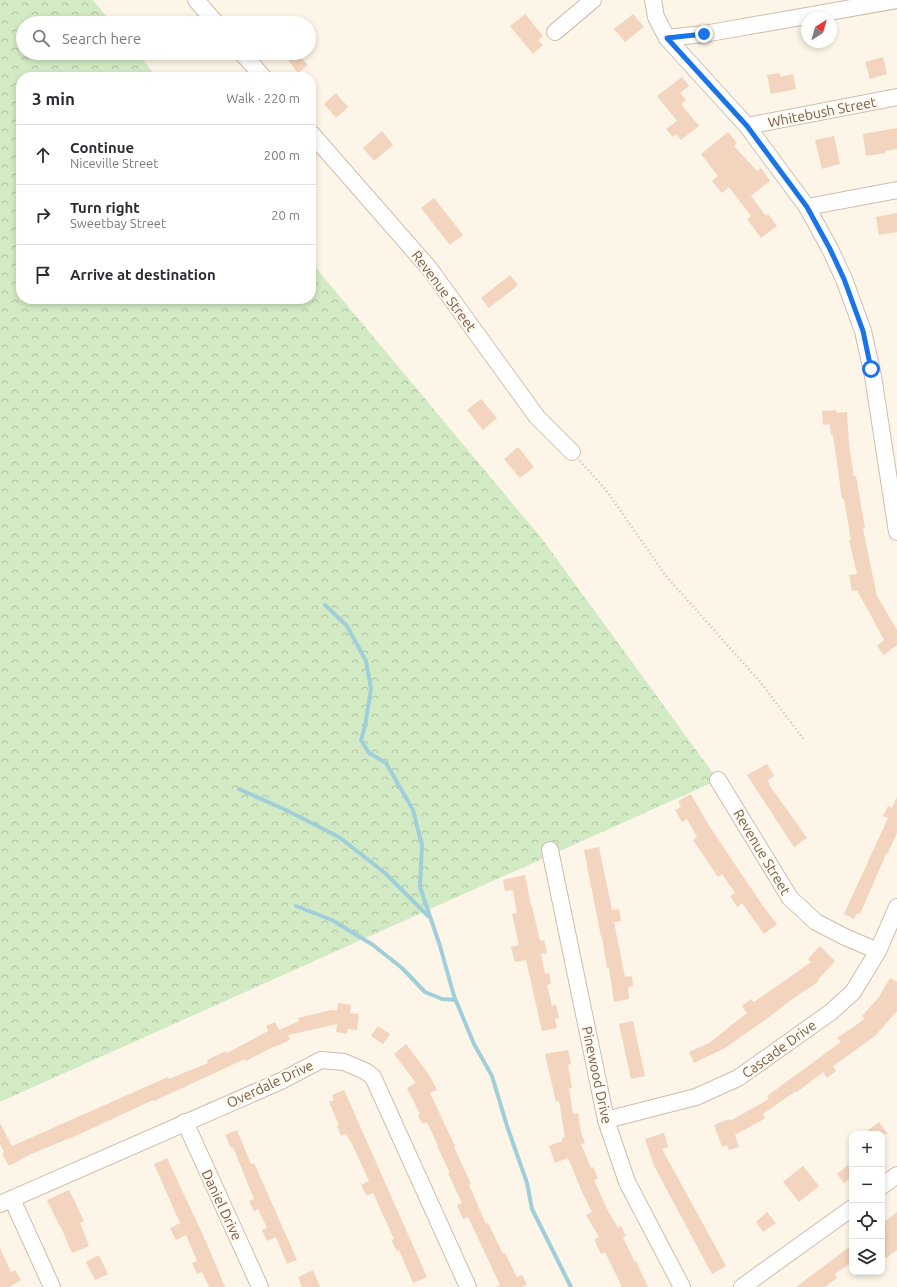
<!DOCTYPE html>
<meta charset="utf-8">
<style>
body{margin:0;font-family:Ubuntu,sans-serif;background:#f2f2f3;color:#2b2b33}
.controls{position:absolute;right:12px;bottom:12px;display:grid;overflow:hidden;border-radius:8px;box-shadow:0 2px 6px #0003}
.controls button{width:36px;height:36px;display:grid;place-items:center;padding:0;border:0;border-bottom:1px solid #e1e1e2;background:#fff;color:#2b2b33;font:20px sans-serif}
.compass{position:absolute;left:801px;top:12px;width:36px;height:36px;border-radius:50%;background:#fff;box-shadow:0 2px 6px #0003;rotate:37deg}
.stop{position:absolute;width:12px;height:12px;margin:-9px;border:3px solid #1a73e8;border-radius:50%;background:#fff}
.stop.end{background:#1a73e8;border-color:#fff;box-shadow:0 1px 4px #0008}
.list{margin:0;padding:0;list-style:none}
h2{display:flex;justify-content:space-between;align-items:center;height:52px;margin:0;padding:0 16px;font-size:17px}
h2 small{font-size:13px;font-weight:400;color:#7c7c81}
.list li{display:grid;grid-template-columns:26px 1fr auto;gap:12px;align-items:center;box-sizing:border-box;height:60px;padding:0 16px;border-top:1px solid #e1e1e2}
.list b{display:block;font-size:15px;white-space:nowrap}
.list p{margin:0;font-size:13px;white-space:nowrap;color:#7c7c81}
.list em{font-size:13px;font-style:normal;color:#7c7c81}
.icon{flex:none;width:22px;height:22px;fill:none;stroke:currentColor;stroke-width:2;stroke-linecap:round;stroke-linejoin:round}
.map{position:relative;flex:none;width:897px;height:1287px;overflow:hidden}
.search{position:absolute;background:#fff;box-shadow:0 2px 6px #0003;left:16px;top:16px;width:300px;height:44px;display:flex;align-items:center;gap:10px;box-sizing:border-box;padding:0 14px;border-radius:22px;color:#7c7c81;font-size:15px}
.panel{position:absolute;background:#fff;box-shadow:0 2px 6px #0003;left:16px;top:72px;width:300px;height:232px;border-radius:16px}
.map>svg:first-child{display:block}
.forest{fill:url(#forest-crowns)}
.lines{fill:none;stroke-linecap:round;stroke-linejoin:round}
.stream{stroke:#a1cfd9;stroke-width:4}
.building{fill:#f3d4be}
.minor-casing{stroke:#cfbdac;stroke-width:18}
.path{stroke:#d8b8a1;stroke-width:2.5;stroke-dasharray:1 3;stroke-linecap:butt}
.minor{stroke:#fff;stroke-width:16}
.route{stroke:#1a73e8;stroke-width:5}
.labels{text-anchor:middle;stroke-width:4;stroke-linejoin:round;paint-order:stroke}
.street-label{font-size:14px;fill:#775c4a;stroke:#fff9ee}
</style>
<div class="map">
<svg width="897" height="1287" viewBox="0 0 897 1287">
<defs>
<pattern id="forest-crowns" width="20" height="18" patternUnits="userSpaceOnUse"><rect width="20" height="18" fill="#d3ebc5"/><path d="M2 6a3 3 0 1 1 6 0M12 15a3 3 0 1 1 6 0" fill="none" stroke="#b0c2a2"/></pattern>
</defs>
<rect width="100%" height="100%" fill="#fdf5e7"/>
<!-- forest -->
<path class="forest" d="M 0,0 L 93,0 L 112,23 L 23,23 L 23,53 L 137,53 L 157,77 L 21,77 L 21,299 L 311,299 L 311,262 L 543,540 L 718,780 L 0,1102 Z"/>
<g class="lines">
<!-- stream -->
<g class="stream">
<path d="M 325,605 L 347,626 L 366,661 L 371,689 L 365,726 L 361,740 L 369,753 L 386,763 L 413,810 L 422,845 L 420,887 L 440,946 L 454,996 L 474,1044 L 492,1076 L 507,1126 L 527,1183 L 532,1209 L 571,1287"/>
<path d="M 239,789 L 286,810 L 339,837 L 385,873 L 428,916"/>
<path d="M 296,906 L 332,920 L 373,945 L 402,968 L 425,992 L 442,999 L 455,1000"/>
</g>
</g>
<!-- building -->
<g class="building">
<path d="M 525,14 L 543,36 L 538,40 L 543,45 L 533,54 L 510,26 Z"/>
<path d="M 633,14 L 644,27 L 625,42 L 614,29 Z"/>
<path d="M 283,53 L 297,53 L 308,65 L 298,73 Z"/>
<path d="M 883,57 L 887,74 L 870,79 L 865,62 Z"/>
<path d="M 780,73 L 780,77 L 793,74 L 796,89 L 771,94 L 767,75 Z"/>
<path d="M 682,77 L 689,86 L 680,93 L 686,100 L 681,104 L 699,126 L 681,140 L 676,134 L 673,137 L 666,129 L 677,121 L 657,96 Z"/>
<path d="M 336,93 L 348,107 L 336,118 L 324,104 Z"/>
<path d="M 897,128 L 897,149 L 885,151 L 886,153 L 866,156 L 863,134 Z"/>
<path d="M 382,131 L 393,145 L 374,161 L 363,148 Z"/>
<path d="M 728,132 L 737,143 L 734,146 L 757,171 L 761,168 L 770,181 L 751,196 L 766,216 L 768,214 L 777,226 L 761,238 L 747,219 L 751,216 L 729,187 L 722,193 L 712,181 L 718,176 L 701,154 Z"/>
<path d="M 834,136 L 840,164 L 822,169 L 815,140 Z"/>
<path d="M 434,198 L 463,235 L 450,245 L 421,208 Z"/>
<path d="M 897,213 L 897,232 L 879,235 L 876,217 Z"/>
<path d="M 510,275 L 518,285 L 489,308 L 481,298 Z"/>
<path d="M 481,399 L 497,418 L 483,430 L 467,410 Z"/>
<path d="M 836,410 L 837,413 L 847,412 L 849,445 L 854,477 L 856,476 L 865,528 L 863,529 L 877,596 L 897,630 L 897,645 L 884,655 L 877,646 L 884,640 L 857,590 L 852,591 L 849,575 L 857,574 L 849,540 L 851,540 L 844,499 L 842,499 L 833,435 L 831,435 L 830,424 L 823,425 L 822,411 Z"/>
<path d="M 518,447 L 534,467 L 520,478 L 504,459 Z"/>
<path d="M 767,764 L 774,776 L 768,780 L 770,786 L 807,838 L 794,847 L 747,775 Z"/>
<path d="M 691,794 L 708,824 L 763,906 L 777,924 L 764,934 L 742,903 L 737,907 L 730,896 L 735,893 L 722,874 L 718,877 L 693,840 L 697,837 L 687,819 L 682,822 L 675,810 L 681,807 L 678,801 Z"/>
<path d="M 897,797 L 897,833 L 887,854 L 886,854 L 860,914 L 857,913 L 854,919 L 844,914 L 888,818 L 883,816 L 888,806 L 892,808 Z"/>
<path d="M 599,847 L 612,910 L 619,909 L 621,921 L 614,922 L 625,977 L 632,976 L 633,986 L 628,987 L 629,999 L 614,1002 L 609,968 L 607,968 L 602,937 L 601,937 L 584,850 Z"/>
<path d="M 525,875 L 531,906 L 532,906 L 540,941 L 544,940 L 547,953 L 541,954 L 545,974 L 549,973 L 551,984 L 547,985 L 552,1006 L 556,1005 L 559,1018 L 555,1019 L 557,1028 L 542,1031 L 526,960 L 515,962 L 511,947 L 519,945 L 512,914 L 517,913 L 516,909 L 513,890 L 505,891 L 503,880 Z"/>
<path d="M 820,946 L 835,961 L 817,981 L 818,982 L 788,1002 L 776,1012 L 725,1048 L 694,1063 L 689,1052 L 709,1043 L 747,1013 L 742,1006 L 751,999 L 754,1002 L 811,962 L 808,959 Z"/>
<path d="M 890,978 L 897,982 L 897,1011 L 875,1036 L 833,1066 L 836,1071 L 827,1078 L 823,1072 L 797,1092 L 796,1091 L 763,1114 L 765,1118 L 764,1119 L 735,1135 L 739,1147 L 729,1150 L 727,1145 L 722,1147 L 714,1125 L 729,1119 L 730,1121 L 769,1099 L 767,1096 L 841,1042 L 837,1038 L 865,1019 L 862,1016 L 879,997 Z"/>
<path d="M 338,1003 L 351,1005 L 350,1013 L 359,1014 L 357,1030 L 348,1029 L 347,1034 L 336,1032 L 337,1024 L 288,1035 L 290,1040 L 275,1047 L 275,1046 L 246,1061 L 245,1059 L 154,1101 L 153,1100 L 80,1134 L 31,1154 L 9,1166 L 2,1154 L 4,1152 L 0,1144 L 0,1123 L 12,1146 L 168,1077 L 169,1079 L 208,1063 L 207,1060 L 226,1051 L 227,1053 L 268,1031 L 266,1026 L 275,1022 L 279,1030 L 299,1021 L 298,1018 L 331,1010 L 337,1011 Z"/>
<path d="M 633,1021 L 645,1076 L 631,1079 L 619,1024 Z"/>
<path d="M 378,1026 L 390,1034 L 383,1044 L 371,1036 Z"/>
<path d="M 406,1044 L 430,1076 L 437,1090 L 430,1093 L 455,1146 L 454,1147 L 471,1184 L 469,1185 L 486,1224 L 488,1223 L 503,1254 L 505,1253 L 517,1277 L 522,1275 L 527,1284 L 522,1287 L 496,1287 L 500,1285 L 468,1217 L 463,1219 L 457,1205 L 462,1203 L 448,1173 L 450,1173 L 437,1146 L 438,1146 L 427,1122 L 422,1124 L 418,1115 L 420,1114 L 407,1088 L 416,1083 L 394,1054 Z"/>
<path d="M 568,1050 L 571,1064 L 568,1065 L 572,1088 L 569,1088 L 573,1114 L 578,1113 L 581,1132 L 585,1143 L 581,1144 L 591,1168 L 593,1167 L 598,1178 L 594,1180 L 607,1209 L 618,1228 L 621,1226 L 626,1236 L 623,1238 L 635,1262 L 636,1261 L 648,1287 L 622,1287 L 605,1252 L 601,1254 L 594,1239 L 599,1237 L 586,1215 L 592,1212 L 583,1194 L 568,1158 L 555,1163 L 549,1146 L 562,1141 L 562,1138 L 565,1137 L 559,1101 L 556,1102 L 545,1054 Z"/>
<path d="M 344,1090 L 427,1277 L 413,1283 L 399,1250 L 397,1251 L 391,1240 L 394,1239 L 373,1193 L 367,1196 L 361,1185 L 369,1181 L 352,1144 L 346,1134 L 341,1136 L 337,1126 L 339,1125 L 329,1102 L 334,1100 L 332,1095 Z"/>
<path d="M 879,1122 L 888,1134 L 863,1134 Z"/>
<path d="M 237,1130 L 251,1164 L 254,1163 L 297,1260 L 287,1264 L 276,1237 L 267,1241 L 262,1230 L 267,1228 L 258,1209 L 254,1211 L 249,1201 L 254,1199 L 233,1147 L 231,1148 L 225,1135 Z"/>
<path d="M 664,1133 L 668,1147 L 662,1149 L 726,1266 L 712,1274 L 654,1166 L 645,1139 Z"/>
<path d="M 167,1158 L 207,1244 L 225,1287 L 209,1287 L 202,1272 L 197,1274 L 192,1263 L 197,1261 L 186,1235 L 176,1240 L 170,1228 L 180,1223 L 154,1164 Z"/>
<path d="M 848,1165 L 852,1171 L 852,1177 L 844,1183 L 837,1174 Z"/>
<path d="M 803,1166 L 819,1186 L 799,1202 L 783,1182 Z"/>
<path d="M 69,1190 L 84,1221 L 80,1223 L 89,1246 L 72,1253 L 61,1227 L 60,1227 L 47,1200 Z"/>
<path d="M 767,1212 L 776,1223 L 763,1232 L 756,1222 Z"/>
<path d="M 897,1212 L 897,1250 L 886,1258 L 882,1252 L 882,1224 Z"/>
<path d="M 852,1245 L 852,1262 L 835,1274 L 837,1278 L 825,1287 L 796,1287 Z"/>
<path d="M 0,1248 L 11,1272 L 15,1270 L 21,1280 L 9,1287 L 0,1287 Z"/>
<path d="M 99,1255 L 108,1274 L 95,1280 L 86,1262 Z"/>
<path d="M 313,1270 L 320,1287 L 302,1287 L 298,1277 Z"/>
</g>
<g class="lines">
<defs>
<g id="minor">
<path d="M 196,0 L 216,23"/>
<path d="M 653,0 L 656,17 L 667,38 L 747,126 L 807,207 L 830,249 L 844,279 L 863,331 L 873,376 L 897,532"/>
<path d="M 555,32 L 593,0"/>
<path d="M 667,38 L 704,34 L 897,0"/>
<path d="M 242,53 L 263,77"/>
<path d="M 747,126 L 897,97"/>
<path d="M 311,133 L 429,268 L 537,417 L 572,452"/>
<path d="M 807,207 L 897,190"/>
<path d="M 718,780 L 790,898 L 816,922 L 845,937 L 878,951"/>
<path d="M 550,850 L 606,1120 L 627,1182 L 682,1287"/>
<path d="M 606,1120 L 696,1097 L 738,1078 L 831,1012 L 853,992 L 878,951 L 897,907"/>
<path d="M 185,1122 L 260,1287"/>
<path d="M 882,1186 L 897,1175"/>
<path d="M 12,1199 L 52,1287"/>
<path d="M 0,1204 L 281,1081 L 321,1060 L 344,1062 L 365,1071 L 373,1077 L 468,1287"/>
<path d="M 742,1287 L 852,1208"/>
</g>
</defs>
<!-- minor casing -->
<use href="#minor" class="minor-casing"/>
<!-- path -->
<path class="path" d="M 580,461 L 606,490 L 666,576 L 761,683 L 805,741"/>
<!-- minor -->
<use href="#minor" class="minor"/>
</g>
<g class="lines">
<!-- route -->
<path class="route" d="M 704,34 L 667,38 L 747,126 L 807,207 L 830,249 L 844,279 L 863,331 L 871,369"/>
</g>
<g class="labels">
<!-- street labels -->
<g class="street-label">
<text transform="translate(822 112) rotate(-11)" y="5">Whitebush Street</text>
<text transform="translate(444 291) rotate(53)" y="5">Revenue Street</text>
<text transform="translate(762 852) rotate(59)" y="5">Revenue Street</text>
<text transform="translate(779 1049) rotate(-36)" y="5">Cascade Drive</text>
<text transform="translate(597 1075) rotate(78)" y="5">Pinewood Drive</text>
<text transform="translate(270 1084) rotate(-25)" y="5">Overdale Drive</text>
<text transform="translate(222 1205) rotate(65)" y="5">Daniel Drive</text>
</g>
</g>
</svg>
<div class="controls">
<button>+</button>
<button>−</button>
<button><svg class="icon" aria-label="locate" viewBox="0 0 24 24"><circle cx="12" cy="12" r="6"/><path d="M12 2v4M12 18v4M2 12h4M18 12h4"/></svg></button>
<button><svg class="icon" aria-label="layers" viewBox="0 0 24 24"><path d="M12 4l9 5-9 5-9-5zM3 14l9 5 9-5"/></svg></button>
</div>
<svg class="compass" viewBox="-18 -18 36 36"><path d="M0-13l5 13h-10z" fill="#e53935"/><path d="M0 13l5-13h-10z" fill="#7c7c81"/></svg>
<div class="stop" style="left:871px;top:369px"></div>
<div class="stop end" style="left:704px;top:34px"></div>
<div class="search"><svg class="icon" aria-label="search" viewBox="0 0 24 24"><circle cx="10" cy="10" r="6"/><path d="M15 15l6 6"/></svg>Search here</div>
<section class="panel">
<h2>3 min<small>Walk · 220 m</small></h2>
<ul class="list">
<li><svg class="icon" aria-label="ahead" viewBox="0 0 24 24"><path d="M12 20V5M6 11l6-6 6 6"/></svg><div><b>Continue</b><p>Niceville Street</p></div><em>200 m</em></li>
<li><svg class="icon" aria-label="right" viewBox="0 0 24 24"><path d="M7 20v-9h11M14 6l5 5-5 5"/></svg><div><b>Turn right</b><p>Sweetbay Street</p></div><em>20 m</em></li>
<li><svg class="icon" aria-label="arrive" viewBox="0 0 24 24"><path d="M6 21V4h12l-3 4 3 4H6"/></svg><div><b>Arrive at destination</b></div></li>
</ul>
</section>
</div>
